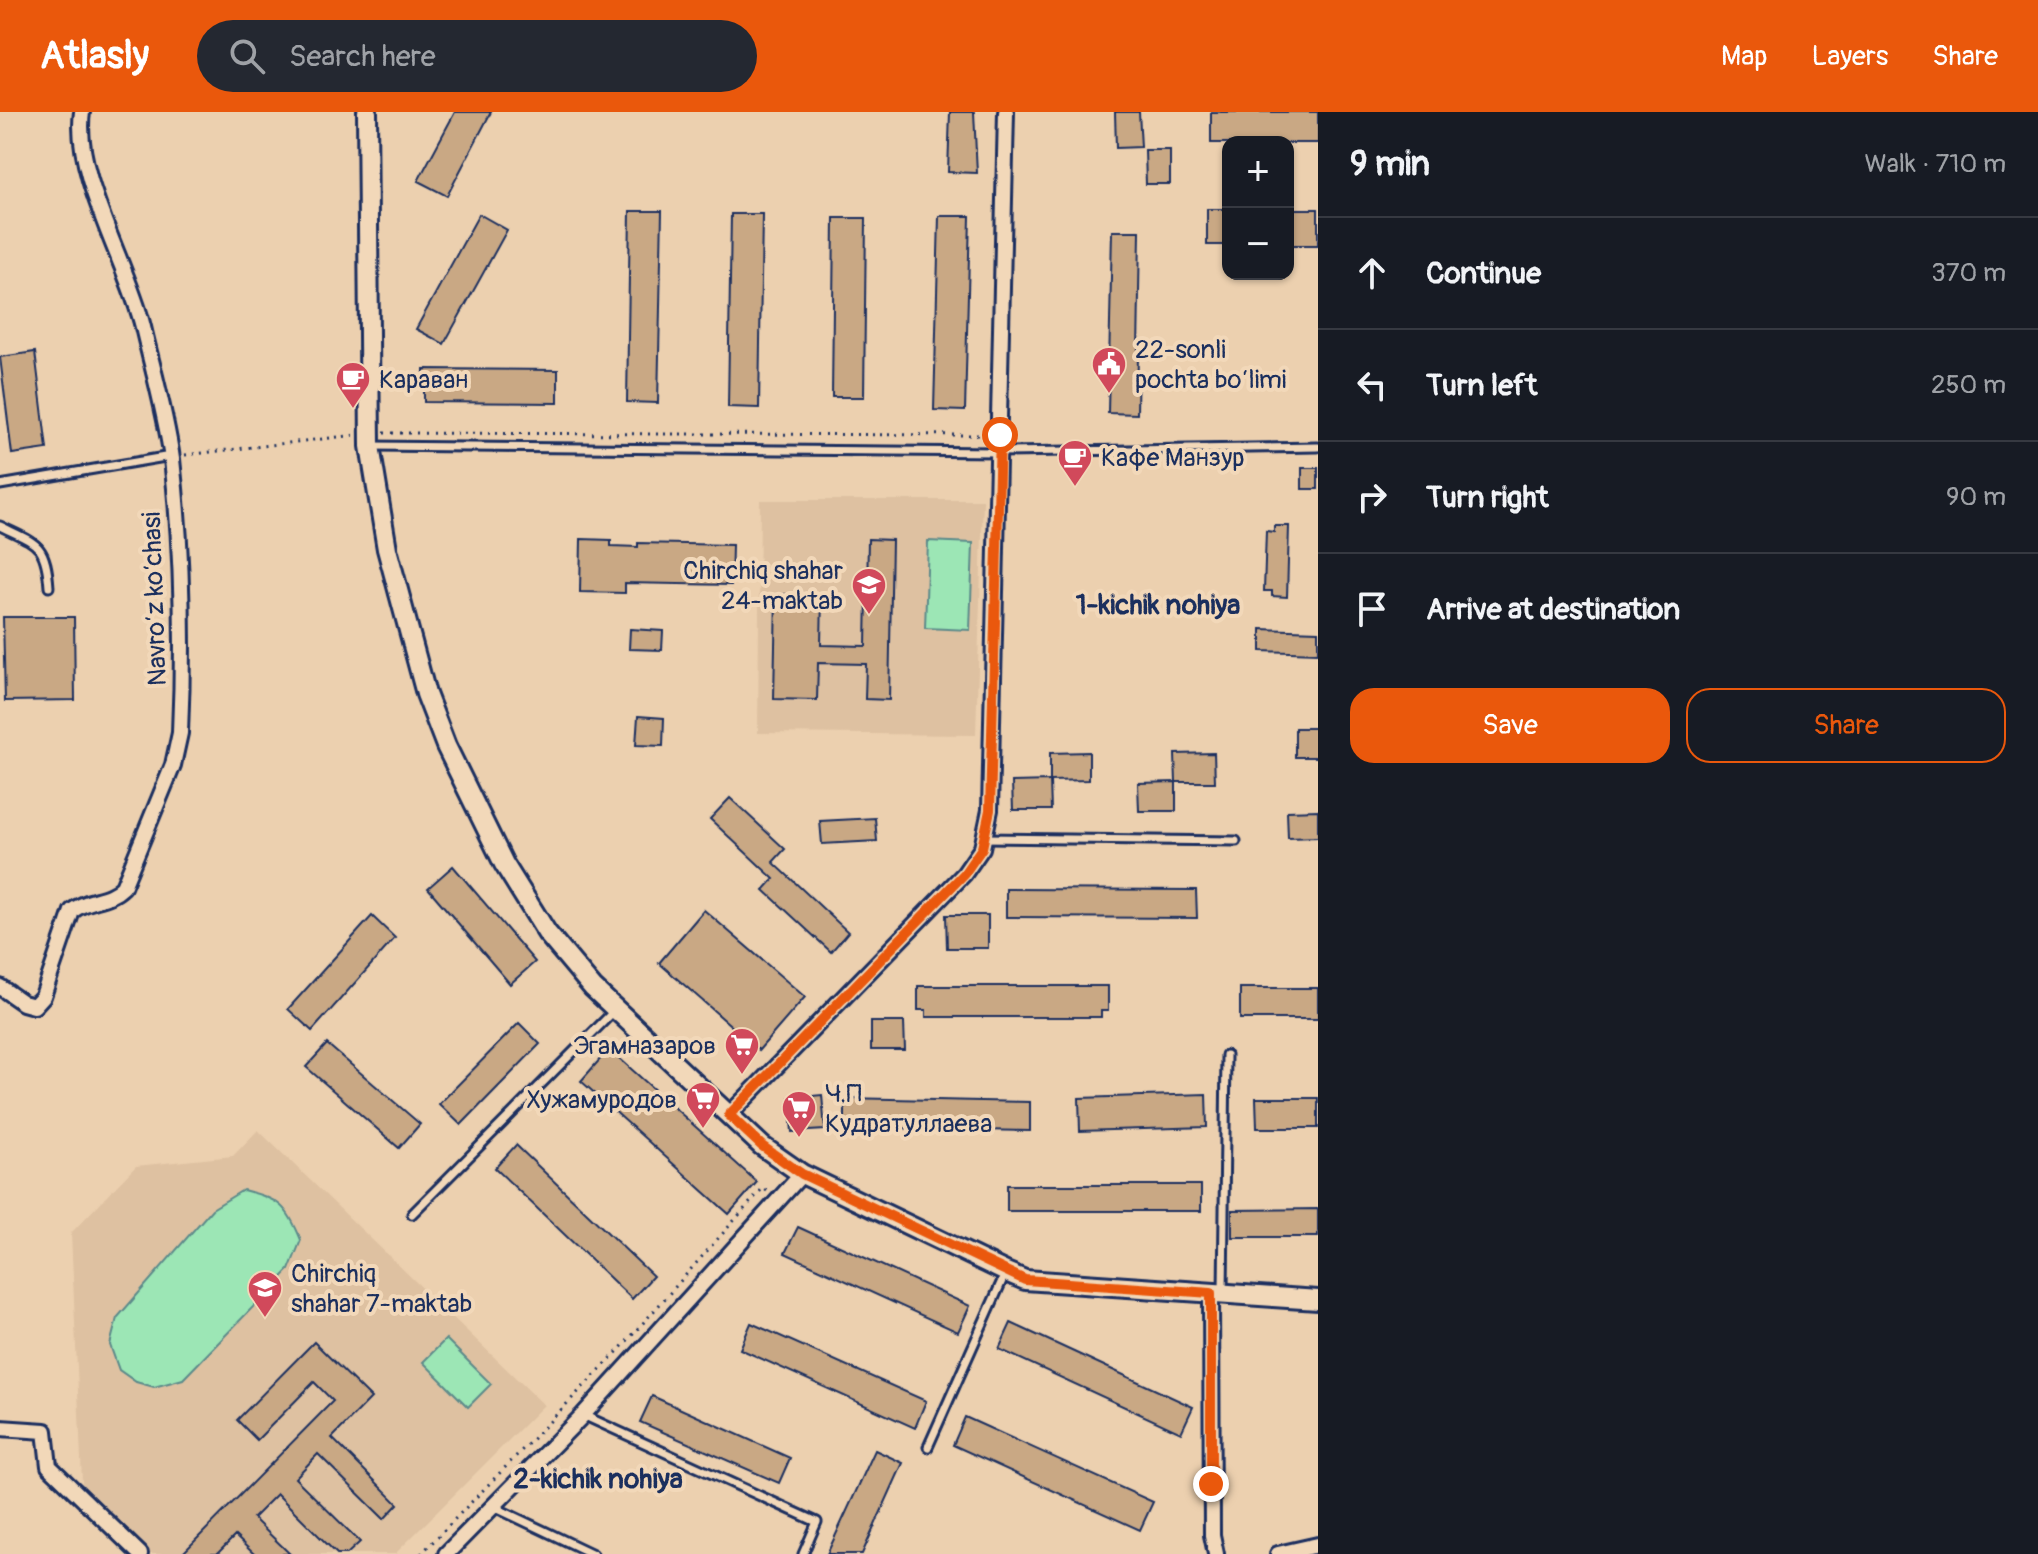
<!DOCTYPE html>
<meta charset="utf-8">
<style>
body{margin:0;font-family:Pangolin,sans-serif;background:#242831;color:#f1f3f6}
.controls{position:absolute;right:24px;top:24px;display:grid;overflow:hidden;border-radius:16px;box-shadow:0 2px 6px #0004}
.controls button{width:72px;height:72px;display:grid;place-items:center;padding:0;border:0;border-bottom:2px solid #363941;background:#171b24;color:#f1f3f6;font:40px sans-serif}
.stop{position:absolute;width:24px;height:24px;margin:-18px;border:6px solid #ea580c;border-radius:50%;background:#fff}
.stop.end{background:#ea580c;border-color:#fff;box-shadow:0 2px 8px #0008}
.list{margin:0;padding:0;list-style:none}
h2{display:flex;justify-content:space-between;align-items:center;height:104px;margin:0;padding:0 32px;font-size:34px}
h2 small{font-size:26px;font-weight:400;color:#9ea1a6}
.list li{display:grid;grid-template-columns:52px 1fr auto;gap:24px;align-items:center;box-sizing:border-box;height:112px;padding:0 32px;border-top:2px solid #363941}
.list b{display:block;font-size:30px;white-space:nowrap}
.list em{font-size:26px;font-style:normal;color:#9ea1a6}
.actions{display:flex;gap:16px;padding:24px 32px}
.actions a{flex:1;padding:18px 0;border:2px solid #ea580c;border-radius:24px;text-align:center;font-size:28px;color:#ea580c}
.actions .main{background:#ea580c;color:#fff}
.icon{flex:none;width:44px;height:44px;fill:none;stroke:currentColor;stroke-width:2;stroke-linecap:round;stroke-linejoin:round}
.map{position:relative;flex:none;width:1318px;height:1442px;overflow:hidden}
header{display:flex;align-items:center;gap:48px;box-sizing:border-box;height:112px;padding:0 40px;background:#ea580c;color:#fff}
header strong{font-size:38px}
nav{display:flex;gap:44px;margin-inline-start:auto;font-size:28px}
.search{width:560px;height:72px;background:#242831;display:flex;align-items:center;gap:20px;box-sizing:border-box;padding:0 28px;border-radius:44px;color:#9ea1a6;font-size:30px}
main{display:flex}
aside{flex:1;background:#171b24}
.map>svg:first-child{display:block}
.built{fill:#dec1a1}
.green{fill:#9ce6b5;stroke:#5c8a8a;stroke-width:2}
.building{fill:#c9a884;stroke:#1b2f5e;stroke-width:2}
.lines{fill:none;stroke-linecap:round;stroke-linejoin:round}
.lane-casing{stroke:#1b2f5e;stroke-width:13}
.street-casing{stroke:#1b2f5e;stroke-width:20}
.secondary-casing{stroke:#1b2f5e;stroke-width:24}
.path{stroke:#1b2f5e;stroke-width:3;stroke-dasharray:2 6;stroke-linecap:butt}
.lane{stroke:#f2d8b9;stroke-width:7}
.street{stroke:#f2d8b9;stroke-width:14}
.secondary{stroke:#f2d8b9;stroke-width:18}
.route{stroke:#ea580c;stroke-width:10}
.labels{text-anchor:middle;stroke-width:8;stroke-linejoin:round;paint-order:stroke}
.poi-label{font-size:26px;fill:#1b2f5e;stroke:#f2d8b9;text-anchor:start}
.street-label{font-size:26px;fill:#1b2f5e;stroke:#f2d8b9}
.neighbourhood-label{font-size:28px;font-weight:bold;fill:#1b2f5e;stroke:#f2d8b9}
</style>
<header>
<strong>Atlasly</strong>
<div class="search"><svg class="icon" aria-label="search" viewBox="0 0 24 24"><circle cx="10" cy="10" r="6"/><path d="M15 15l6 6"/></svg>Search here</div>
<nav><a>Map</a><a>Layers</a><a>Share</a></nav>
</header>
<main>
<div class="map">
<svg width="1318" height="1442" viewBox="0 0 1318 1442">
<rect width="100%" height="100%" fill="#ecd0af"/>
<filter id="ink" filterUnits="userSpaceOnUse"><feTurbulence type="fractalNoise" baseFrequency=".0125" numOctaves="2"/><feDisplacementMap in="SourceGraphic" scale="16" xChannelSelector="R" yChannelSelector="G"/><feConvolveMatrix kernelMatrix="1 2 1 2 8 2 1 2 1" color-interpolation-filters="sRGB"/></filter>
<g filter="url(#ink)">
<!-- built -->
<g class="built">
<path d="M 760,388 L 983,388 L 976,623 L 758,621 Z"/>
<path d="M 258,1018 L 544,1293 L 395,1442 L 135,1442 L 83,1392 L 71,1121 L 136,1054 L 233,1044 Z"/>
</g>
<!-- green -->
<g class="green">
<path d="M 928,429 L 973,431 L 970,518 L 925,516 Z"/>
<path d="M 243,1078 C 279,1087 287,1093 301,1128 L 289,1158 L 183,1267 L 154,1275 L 136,1270 L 119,1258 L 110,1233 L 117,1206 L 212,1097 Z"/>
<path d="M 446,1227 L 491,1272 L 468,1295 L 423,1250 Z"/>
</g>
<!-- building -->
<g class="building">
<path d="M 455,0 L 491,0 L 447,84 L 418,69 Z"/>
<path d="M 950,0 L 974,0 L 977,61 L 948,60 Z"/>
<path d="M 1115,0 L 1139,0 L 1141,35 L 1116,36 Z"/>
<rect x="1211" y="0" width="107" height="31"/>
<path d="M 1145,38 L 1170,38 L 1170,72 L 1146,72 Z"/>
<rect x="1207" y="97" width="21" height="36"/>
<rect x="1288" y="97" width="30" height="36"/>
<path d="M 630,99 L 662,99 L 658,291 L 627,290 Z"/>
<path d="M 479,102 L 507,118 L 444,232 L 416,217 Z"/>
<path d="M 731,102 L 762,102 L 759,296 L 728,295 Z"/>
<path d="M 939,104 L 970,104 L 965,299 L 934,298 Z"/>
<path d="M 834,106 L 866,106 L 864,285 L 832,285 Z"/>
<path d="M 1112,119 L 1140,119 L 1137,302 L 1108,301 Z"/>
<path d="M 35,240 L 47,337 L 12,342 L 0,245 Z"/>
<path d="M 424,257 L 558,258 L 558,291 L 424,290 Z"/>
<rect x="1302" y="356" width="16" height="21"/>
<path d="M 1274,414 L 1289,414 L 1287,485 L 1272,484 L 1272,479 L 1264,479 L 1266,419 L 1274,420 Z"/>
<path d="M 581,427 L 611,428 L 611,434 L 638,435 L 638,431 L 732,433 L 731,473 L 625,471 L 625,481 L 580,480 Z"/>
<path d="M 868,427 L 892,428 L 889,588 L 865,587 L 866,552 L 818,551 L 817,588 L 774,587 L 776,482 L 822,483 L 821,533 L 866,534 Z"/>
<path d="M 3,505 L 74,505 L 75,588 L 5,589 Z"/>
<path d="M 630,517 L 663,519 L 662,538 L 629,537 Z"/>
<path d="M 1261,517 L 1318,519 L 1318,541 L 1261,539 Z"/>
<path d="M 638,604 L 664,606 L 663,634 L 636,633 Z"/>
<rect x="1295" y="616" width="23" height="29"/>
<path d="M 1089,640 L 1089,668 L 1050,669 L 1050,641 Z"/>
<path d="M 1214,641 L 1215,670 L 1176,670 L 1175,642 Z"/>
<path d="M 1050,669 L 1051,698 L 1013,698 L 1012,670 Z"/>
<path d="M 1176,670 L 1176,699 L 1139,699 L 1138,671 Z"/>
<path d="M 730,686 L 785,737 L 773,750 L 848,820 L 831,840 L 764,778 L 774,767 L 710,707 Z"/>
<path d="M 1318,698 L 1318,725 L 1288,726 L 1287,699 Z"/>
<path d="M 875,706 L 877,729 L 822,732 L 820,709 Z"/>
<path d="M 453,754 L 535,850 L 510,872 L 428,776 Z"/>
<path d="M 1006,777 L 1196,778 L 1197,806 L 1006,805 Z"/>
<path d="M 704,798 L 805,885 L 759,938 L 659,851 Z"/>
<path d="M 946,803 L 988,803 L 988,836 L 947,836 Z"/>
<path d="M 372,804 L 395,826 L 312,919 L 288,897 Z"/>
<path d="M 918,874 L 1108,874 L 1108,899 L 1101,899 L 1101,905 L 926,905 L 926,898 L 918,898 Z"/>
<rect x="1240" y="876" width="78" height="31"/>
<path d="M 871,910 L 904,910 L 905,938 L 871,938 Z"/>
<path d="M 519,911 L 540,932 L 461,1013 L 439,992 Z"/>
<path d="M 327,932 L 420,1012 L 399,1036 L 306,955 Z"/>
<path d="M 609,937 L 757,1070 L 729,1102 L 581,969 Z"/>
<path d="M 1206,982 L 1207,1015 L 1080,1019 L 1079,986 Z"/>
<path d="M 822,983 L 825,1018 L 792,1020 L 789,986 Z"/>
<path d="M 845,986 L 1030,990 L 1030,1019 L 845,1015 Z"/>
<path d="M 1256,986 L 1318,986 L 1318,1016 L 1257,1016 Z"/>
<path d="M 516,1033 L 653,1164 L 632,1187 L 495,1056 Z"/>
<rect x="1007" y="1073" width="194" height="26"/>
<path d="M 1318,1097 L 1318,1125 L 1232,1125 L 1232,1098 Z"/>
<path d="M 798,1115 L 970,1194 L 958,1220 L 785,1141 Z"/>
<path d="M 751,1211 L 926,1289 L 915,1316 L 740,1237 Z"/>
<path d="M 1011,1211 L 1193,1295 L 1181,1321 L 999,1237 Z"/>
<path d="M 314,1230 L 371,1286 L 332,1326 L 398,1392 L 384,1407 L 318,1342 L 295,1366 L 360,1430 L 347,1442 L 337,1442 L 277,1382 L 253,1406 L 290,1442 L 254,1442 L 235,1424 L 217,1442 L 182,1442 L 333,1289 L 314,1270 L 257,1328 L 237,1308 Z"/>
<path d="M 652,1284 L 790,1346 L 779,1371 L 640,1310 Z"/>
<path d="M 965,1305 L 1153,1390 L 1140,1418 L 953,1333 Z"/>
<path d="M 875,1338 L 903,1351 L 862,1442 L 827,1442 Z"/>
</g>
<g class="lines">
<defs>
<g id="lane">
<path d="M 372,334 L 1000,340 L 1318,335"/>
<path d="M 0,373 L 171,344"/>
<path d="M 0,414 C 37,432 46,431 49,475"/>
<path d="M 984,726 L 1236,729"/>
<path d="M 412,1102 L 615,898"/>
<path d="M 1223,1180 L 1226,943"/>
<path d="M 583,1303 L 817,1410 L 803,1442"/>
<path d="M 928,1335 L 1005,1162"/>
<path d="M 494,1395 L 593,1442"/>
</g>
<g id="street">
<path d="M 0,875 L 23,891 L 34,894 L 43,884 L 72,799 C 88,786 108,790 123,775 L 173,653 L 180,621 C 184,531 182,436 172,347 C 166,303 153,258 143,215 C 128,153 73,62 82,0"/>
<path d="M 729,1003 L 964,762 L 982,736 L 990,698 L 1006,0"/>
<path d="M 1211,1181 L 1212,1423 L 1216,1442"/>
<path d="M 0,1316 L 45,1319 L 49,1354 L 140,1442"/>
<path d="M 446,1442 L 583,1303 L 802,1062"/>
<path d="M 1278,1442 L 1318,1433"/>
</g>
<path id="secondary" d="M 367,0 L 370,334 L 387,437 L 426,582 L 446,634 L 504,752 L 547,821 L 593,876 L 762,1034 L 802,1062 L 1006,1160 L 1025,1168 L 1318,1188"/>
</defs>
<!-- lane casing -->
<use href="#lane" class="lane-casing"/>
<!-- street casing -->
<use href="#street" class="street-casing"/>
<!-- secondary casing -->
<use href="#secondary" class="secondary-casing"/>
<!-- path -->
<g class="path">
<path d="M 384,321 L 984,323"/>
<path d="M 185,343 L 356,323"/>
<path d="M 421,1442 L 620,1237 L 763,1076 L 767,1079"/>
</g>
<!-- lane -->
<use href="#lane" class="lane"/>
<!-- street -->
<use href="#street" class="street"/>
<!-- secondary -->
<use href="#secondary" class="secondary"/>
</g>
</g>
<g class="lines" filter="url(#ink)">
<!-- route -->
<path class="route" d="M 1000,323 L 990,698 L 982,736 L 964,762 L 729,1003 L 762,1034 L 802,1062 L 1025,1168 L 1211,1181 L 1211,1372"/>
</g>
<!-- icons -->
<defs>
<symbol id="civic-pin" viewBox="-11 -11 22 30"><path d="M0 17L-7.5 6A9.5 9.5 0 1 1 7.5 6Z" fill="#d1495b" stroke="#f2d8b9"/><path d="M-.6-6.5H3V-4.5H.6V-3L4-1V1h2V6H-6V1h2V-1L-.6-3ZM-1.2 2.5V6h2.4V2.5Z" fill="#fff"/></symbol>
<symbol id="cafe-pin" viewBox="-11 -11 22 30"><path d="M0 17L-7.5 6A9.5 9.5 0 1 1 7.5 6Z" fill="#d1495b" stroke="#f2d8b9"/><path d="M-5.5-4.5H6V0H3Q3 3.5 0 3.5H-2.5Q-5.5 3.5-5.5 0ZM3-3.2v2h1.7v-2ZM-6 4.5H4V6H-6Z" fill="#fff"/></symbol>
<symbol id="school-pin" viewBox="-11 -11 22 30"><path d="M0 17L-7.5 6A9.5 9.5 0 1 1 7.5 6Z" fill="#d1495b" stroke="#f2d8b9"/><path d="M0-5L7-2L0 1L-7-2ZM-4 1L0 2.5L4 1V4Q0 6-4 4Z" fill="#fff"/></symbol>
<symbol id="supermarket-pin" viewBox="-11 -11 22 30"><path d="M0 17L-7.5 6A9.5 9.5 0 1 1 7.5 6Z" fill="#d1495b" stroke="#f2d8b9"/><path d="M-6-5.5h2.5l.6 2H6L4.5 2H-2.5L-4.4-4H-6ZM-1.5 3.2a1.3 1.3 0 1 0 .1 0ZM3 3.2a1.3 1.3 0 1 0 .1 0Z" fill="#fff"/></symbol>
</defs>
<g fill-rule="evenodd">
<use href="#civic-pin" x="1089" y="232" width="40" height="54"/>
<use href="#cafe-pin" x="333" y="247" width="40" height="54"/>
<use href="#cafe-pin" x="1055" y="325" width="40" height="54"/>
<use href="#school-pin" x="849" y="453" width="40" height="54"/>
<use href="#supermarket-pin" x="722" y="913" width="40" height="54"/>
<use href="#supermarket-pin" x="683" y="967" width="40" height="54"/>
<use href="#supermarket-pin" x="779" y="976" width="40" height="54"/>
<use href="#school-pin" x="245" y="1156" width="40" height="54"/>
</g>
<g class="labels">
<!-- poi labels -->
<g class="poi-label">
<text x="1135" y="246">22-sonli<tspan x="1135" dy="30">pochta bo‘limi</tspan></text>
<text x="379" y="276">Караван</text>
<text x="1101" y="354">Кафе Манзур</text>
<text x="843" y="467" text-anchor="end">Chirchiq shahar<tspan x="843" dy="30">24-maktab</tspan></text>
<text x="716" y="942" text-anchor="end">Эгамназаров</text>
<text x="825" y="990">Ч.П<tspan x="825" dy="30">Кудратуллаева</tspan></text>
<text x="677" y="996" text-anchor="end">Хужамуродов</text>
<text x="291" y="1170">Chirchiq<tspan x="291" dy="30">shahar 7-maktab</tspan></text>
</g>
<!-- street labels -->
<g class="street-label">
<text transform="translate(154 487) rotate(-92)" y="9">Navro‘z ko‘chasi</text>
</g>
<!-- neighbourhood labels -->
<g class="neighbourhood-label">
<text x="1158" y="502">1-kichik nohiya</text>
<text x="598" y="1376">2-kichik nohiya</text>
</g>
</g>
</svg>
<div class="controls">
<button>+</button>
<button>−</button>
</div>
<div class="stop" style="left:1000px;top:323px"></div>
<div class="stop end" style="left:1211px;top:1372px"></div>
</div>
<aside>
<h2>9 min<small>Walk · 710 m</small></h2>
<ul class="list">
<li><svg class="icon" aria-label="ahead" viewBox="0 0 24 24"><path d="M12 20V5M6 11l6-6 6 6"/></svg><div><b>Continue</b></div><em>370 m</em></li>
<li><svg class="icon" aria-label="left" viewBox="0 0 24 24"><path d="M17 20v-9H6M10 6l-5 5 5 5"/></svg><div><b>Turn left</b></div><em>250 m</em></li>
<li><svg class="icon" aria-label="right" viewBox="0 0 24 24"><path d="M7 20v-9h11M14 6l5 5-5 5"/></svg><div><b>Turn right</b></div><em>90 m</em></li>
<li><svg class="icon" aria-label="arrive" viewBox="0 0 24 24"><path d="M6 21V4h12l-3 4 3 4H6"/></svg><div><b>Arrive at destination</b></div></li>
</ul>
<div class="actions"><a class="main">Save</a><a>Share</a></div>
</aside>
</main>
